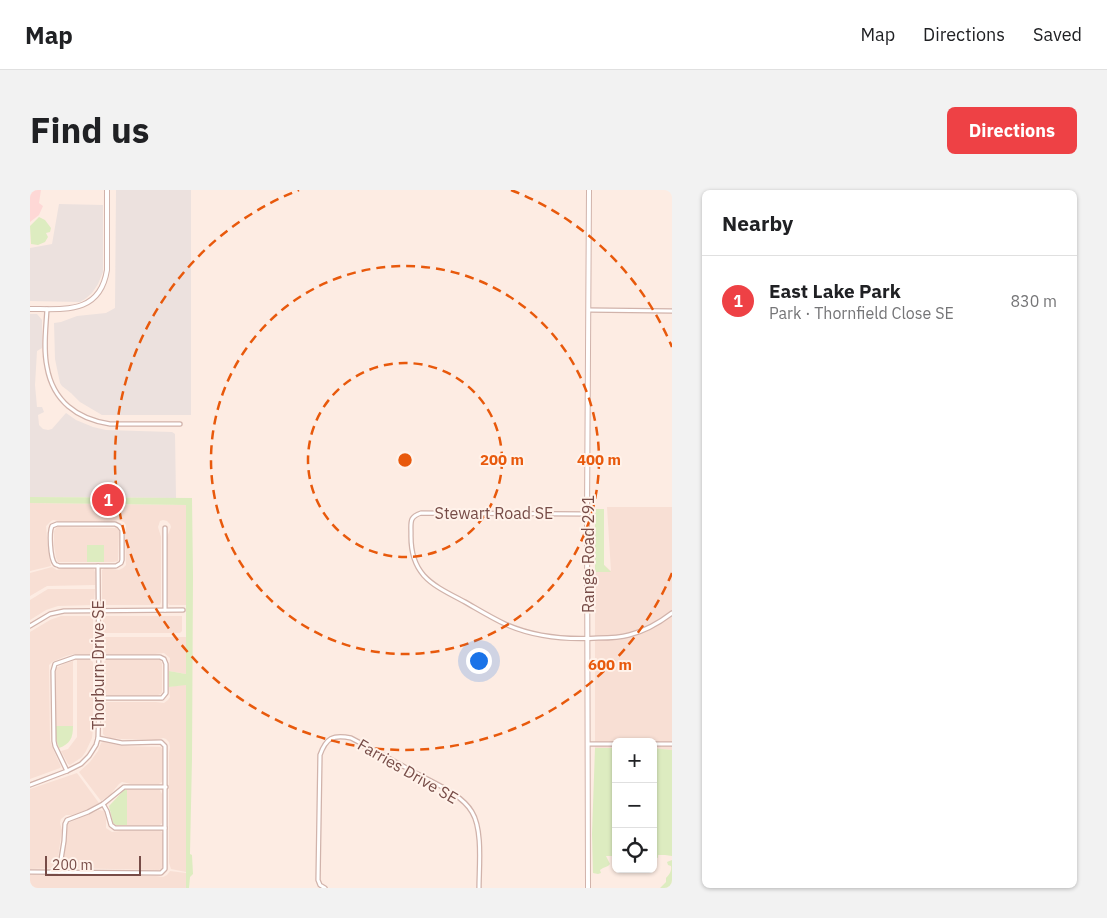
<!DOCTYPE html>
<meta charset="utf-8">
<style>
body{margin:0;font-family:"IBM Plex Sans",sans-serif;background:#f2f2f2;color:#202124}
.controls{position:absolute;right:15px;bottom:15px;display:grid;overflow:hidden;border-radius:8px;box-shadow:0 1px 4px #0004}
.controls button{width:45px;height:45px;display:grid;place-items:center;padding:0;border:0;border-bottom:1px solid #e0e0e0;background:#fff;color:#202124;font:25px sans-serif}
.scale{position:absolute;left:15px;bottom:12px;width:96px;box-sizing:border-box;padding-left:5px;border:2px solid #774c47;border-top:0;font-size:14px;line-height:18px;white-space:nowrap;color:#774c47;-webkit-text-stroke:4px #fff2ea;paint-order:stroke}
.you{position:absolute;left:448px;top:470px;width:18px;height:18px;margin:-12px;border:4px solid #fff;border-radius:50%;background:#1a73e8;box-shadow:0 0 0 8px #1a73e833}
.badge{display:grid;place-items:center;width:32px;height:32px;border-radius:50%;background:#ee4145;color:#fff;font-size:16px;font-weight:700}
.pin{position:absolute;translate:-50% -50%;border:2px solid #fff;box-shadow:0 1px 5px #0006}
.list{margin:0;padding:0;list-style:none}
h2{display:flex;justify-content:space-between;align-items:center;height:65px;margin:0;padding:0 20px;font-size:21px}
h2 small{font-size:16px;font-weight:400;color:#757577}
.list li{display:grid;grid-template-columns:32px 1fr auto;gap:15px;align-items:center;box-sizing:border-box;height:90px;padding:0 20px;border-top:1px solid #e0e0e0}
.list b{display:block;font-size:19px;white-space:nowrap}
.list p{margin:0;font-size:16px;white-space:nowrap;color:#757577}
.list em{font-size:16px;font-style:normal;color:#757577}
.icon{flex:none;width:28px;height:28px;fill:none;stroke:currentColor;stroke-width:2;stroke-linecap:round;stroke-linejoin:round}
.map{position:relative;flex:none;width:642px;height:698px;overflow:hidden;border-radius:8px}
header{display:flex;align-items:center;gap:30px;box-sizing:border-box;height:70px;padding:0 25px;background:#fff;border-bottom:1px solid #e0e0e0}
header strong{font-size:24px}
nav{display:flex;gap:28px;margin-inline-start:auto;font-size:18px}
.intro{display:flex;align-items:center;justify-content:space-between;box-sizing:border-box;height:120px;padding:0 30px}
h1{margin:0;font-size:35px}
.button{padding:12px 22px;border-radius:8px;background:#ee4145;color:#fff;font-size:18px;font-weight:700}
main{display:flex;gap:30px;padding:0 30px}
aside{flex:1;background:#fff;border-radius:8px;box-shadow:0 1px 4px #0004}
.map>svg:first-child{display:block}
.residential{fill:#f8dfd4}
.commercial{fill:#fed8d6}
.industrial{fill:#ece1de}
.green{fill:#ddecc0}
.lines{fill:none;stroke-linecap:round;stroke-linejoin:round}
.minor-casing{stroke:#d1b3ab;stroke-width:5.5}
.tertiary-casing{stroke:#d1b3ab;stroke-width:6}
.minor{stroke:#fff;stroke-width:3}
.tertiary{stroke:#fff;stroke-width:4}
.ring{fill:none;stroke:#e8590c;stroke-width:2.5;stroke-dasharray:9 6}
.labels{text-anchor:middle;stroke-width:4;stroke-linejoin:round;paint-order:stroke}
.street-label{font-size:16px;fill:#774c47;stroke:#fff2ea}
.centre{fill:#e8590c;stroke:#fff2ea;stroke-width:2.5}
.ring-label{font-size:15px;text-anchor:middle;font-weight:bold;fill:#e8590c;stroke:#fff2ea;stroke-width:4;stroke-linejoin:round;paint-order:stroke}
</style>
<header>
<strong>Map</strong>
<nav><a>Map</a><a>Directions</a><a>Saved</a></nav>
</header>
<div class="intro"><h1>Find us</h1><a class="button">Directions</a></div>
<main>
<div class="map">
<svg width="642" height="698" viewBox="0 0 642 698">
<rect width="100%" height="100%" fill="#fdece3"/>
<!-- residential -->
<g class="residential">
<path d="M 0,313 L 156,315 L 156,415 L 139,415 L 138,413 L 137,347 L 141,337 L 140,334 L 137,331 L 133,330 L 130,331 L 128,337 L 131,347 L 131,412 L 130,415 L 74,415 L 72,413 L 72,380 L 75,378 L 89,380 L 93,378 L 96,375 L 95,344 L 96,339 L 96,335 L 94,332 L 88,330 L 83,331 L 30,331 L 23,330 L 21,331 L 16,336 L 18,359 L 21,376 L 0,381 Z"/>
<path d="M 577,317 L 642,317 L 642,560 L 623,558 L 623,552 L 586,552 L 586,558 L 565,558 L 565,319 L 574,319 L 574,375 L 581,381 Z"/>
<path d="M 27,337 L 87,338 L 89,341 L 88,371 L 84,372 L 74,372 L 74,355 L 58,355 L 57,372 L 28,372 L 26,368 L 24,355 L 24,341 Z"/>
<path d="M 22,377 L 27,380 L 34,378 L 64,379 L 65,382 L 65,395 L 17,396 L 0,406 L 0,383 Z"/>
<path d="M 18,399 L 65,399 L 64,414 L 64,415 L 28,416 L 16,420 L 0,430 L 0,410 Z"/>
<path d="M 31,426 L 63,426 L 63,463 L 60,464 L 45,464 L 36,466 L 22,472 L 19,475 L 20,550 L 23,559 L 31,577 L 30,578 L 0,589 L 0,442 L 20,430 Z"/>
<path d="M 73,426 L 152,426 L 152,441 L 150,443 L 73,443 Z"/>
<path d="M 74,447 L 156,447 L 156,484 L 139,481 L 140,468 L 134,463 L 125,464 L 77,464 L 74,462 Z"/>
<path d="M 47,470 L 60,470 L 63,472 L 63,539 L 62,548 L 56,561 L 52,567 L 40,575 L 38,574 L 31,561 L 38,559 L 47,547 Z"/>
<path d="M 76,470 L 130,470 L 132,473 L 132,502 L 131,504 L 128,505 L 76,505 L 74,504 L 74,472 Z"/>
<path d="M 43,471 L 43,536 L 26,536 L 26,478 L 34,474 Z"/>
<path d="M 156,494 L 156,682 L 141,679 L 139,673 L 139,563 L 140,557 L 139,552 L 136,549 L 133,548 L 126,550 L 92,549 L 80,548 L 75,546 L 73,544 L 74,514 L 76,512 L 126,512 L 134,513 L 138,510 L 140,507 L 139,497 Z"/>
<path d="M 73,552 L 92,556 L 131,557 L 132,559 L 132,592 L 129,594 L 101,594 L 92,592 L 89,594 L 80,605 L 71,611 L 49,582 L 60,572 L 68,561 L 71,553 Z"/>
<path d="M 47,583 L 69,613 L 56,620 L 42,625 L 36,625 L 31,629 L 30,633 L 32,640 L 31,646 L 27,676 L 26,678 L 0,679 L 0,599 Z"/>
<path d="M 97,600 L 130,600 L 132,604 L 132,633 L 130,635 L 97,635 Z"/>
<path d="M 69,620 L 74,621 L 76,628 L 76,638 L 82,642 L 90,641 L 131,641 L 133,644 L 133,676 L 131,679 L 129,680 L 35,678 L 33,675 L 38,633 Z"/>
<path d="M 140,681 L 156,683 L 156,698 L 0,698 L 0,685 L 126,686 L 133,687 L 137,685 Z"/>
</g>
<!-- commercial -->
<path class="commercial" d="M 0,0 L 11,0 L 9,13 L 13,16 L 9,25 L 0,32 Z"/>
<!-- industrial -->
<g class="industrial">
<path d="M 86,0 L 161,0 L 161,225 L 72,225 L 50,212 L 41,203 L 32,196 L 30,193 L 25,169 L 24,133 L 31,132 L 47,126 L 76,123 L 85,118 Z"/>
<path d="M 29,14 L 73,15 L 73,82 L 68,94 L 62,103 L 55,109 L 50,112 L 0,111 L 0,58 L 22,54 Z"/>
<path d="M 0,124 L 7,124 L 12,130 L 12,158 L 7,161 L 5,195 L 7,217 L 12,217 L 14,222 L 8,225 L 9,235 L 13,239 L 18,240 L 22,239 L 36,223 L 46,230 L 63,237 L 76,240 L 142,242 L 145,244 L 146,308 L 0,307 Z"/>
</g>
<!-- green -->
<g class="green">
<path d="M 9,27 L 15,30 L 21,38 L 20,42 L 16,43 L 18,47 L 15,52 L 8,55 L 1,54 L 0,36 Z"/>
<path d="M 0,307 L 162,308 L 163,386 L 162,569 L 160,664 L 162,665 L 163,684 L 160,687 L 159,698 L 156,698 L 156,495 L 139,497 L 139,481 L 156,484 L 156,315 L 0,313 Z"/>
<path d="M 565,319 L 574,319 L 574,375 L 581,382 L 565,382 Z"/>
<rect x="57" y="355" width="17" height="17"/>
<path d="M 26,536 L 43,536 C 43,548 40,554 29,558 L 26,549 Z"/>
<path d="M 565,558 L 586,558 L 586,670 L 583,666 L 576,666 L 580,674 L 578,676 L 573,678 L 570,680 L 571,683 L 568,684 L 563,683 L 562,644 Z"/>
<path d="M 623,558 L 642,560 L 642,666 L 635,665 L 628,665 L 628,668 L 623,666 Z"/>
<path d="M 94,600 L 97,600 L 97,635 L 86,635 L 83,633 L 79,616 Z"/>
<path d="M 642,670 L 642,698 L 630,698 L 636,692 L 636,688 C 639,685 642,681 641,676 L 638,675 L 637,672 Z"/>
</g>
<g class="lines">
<defs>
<g id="minor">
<path d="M 17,119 C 16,138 13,158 17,177 C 23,211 47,229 80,234 L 150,234"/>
<path d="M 559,120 L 642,121"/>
<path d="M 557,324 L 391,323 C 379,327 381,332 381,344 C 380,386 403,395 435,412 C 449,420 462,428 475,434 C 504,447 537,450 568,448 C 578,448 589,448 599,445 C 615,441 629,433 642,423"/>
<path d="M 27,334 L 85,334 L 89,336 L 92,340 L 92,370 L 91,373 L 86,376 L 29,376 C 28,375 26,375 25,374 C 20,368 19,342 22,336 Z"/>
<path d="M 135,338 L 135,420"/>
<path d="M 0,436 L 20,424 L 34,421 L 153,420"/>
<path d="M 558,554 L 586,554"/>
<path d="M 623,554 L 642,554"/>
<path d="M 37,581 L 25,556 L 24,551 L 23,481 L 25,474 L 45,467 L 130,467 L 134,469 L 136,474 L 136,503 L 132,508 L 69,508"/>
<path d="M 0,595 L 37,581 L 51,574 L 59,566 L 66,555 L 68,548 L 69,508 L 68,376"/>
<path d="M 73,614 L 77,621 L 81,635 L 85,638 L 135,638"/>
<path d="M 0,682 L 131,683 L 135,679 L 135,556 L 131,552 L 92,553 L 68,548"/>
<path d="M 29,682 L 34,651 L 35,634 L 37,630 L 58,622 L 73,614 L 94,597 L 136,597"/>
<path d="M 295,698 L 290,695 L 288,690 L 290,565 C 296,548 303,544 321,548 C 342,559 362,570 382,581 C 401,592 431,603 442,622 C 453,640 449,677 449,698"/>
</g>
<g id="tertiary">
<path d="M 0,119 C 35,119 70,124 77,80 L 77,0"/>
<path d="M 558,698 L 557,324 L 559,0"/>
</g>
</defs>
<!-- minor casing -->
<use href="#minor" class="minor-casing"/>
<!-- tertiary casing -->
<use href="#tertiary" class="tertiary-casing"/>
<!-- minor -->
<use href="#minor" class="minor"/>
<!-- tertiary -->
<use href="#tertiary" class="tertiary"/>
</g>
<!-- distance rings -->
<g class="ring">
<circle cx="375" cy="270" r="97"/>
<circle cx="375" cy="270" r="194"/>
<path d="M642 383A290 290 0 1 1 269 0M481 0A290 290 0 0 1 642 157"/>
</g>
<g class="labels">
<!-- street labels -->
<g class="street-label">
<text x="464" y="329">Stewart Road SE</text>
<text transform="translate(558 364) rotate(-90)" y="6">Range Road 291</text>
<text transform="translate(68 475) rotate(-90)" y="6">Thorburn Drive SE</text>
<text transform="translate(378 581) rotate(30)" y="6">Farries Drive SE</text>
</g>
</g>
<circle cx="375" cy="270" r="8" class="centre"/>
<g class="ring-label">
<text x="472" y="275">200 m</text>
<text x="569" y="275">400 m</text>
<text x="580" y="480">600 m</text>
</g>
</svg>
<div class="controls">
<button>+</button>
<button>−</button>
<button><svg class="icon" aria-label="locate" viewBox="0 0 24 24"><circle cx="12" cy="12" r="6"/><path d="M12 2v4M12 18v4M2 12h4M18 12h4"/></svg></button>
</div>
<div class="scale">200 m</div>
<div class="you"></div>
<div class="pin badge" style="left:78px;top:310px">1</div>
</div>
<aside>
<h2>Nearby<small></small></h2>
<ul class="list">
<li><span class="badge">1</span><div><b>East Lake Park</b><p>Park · Thornfield Close SE</p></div><em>830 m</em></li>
</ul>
</aside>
</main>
